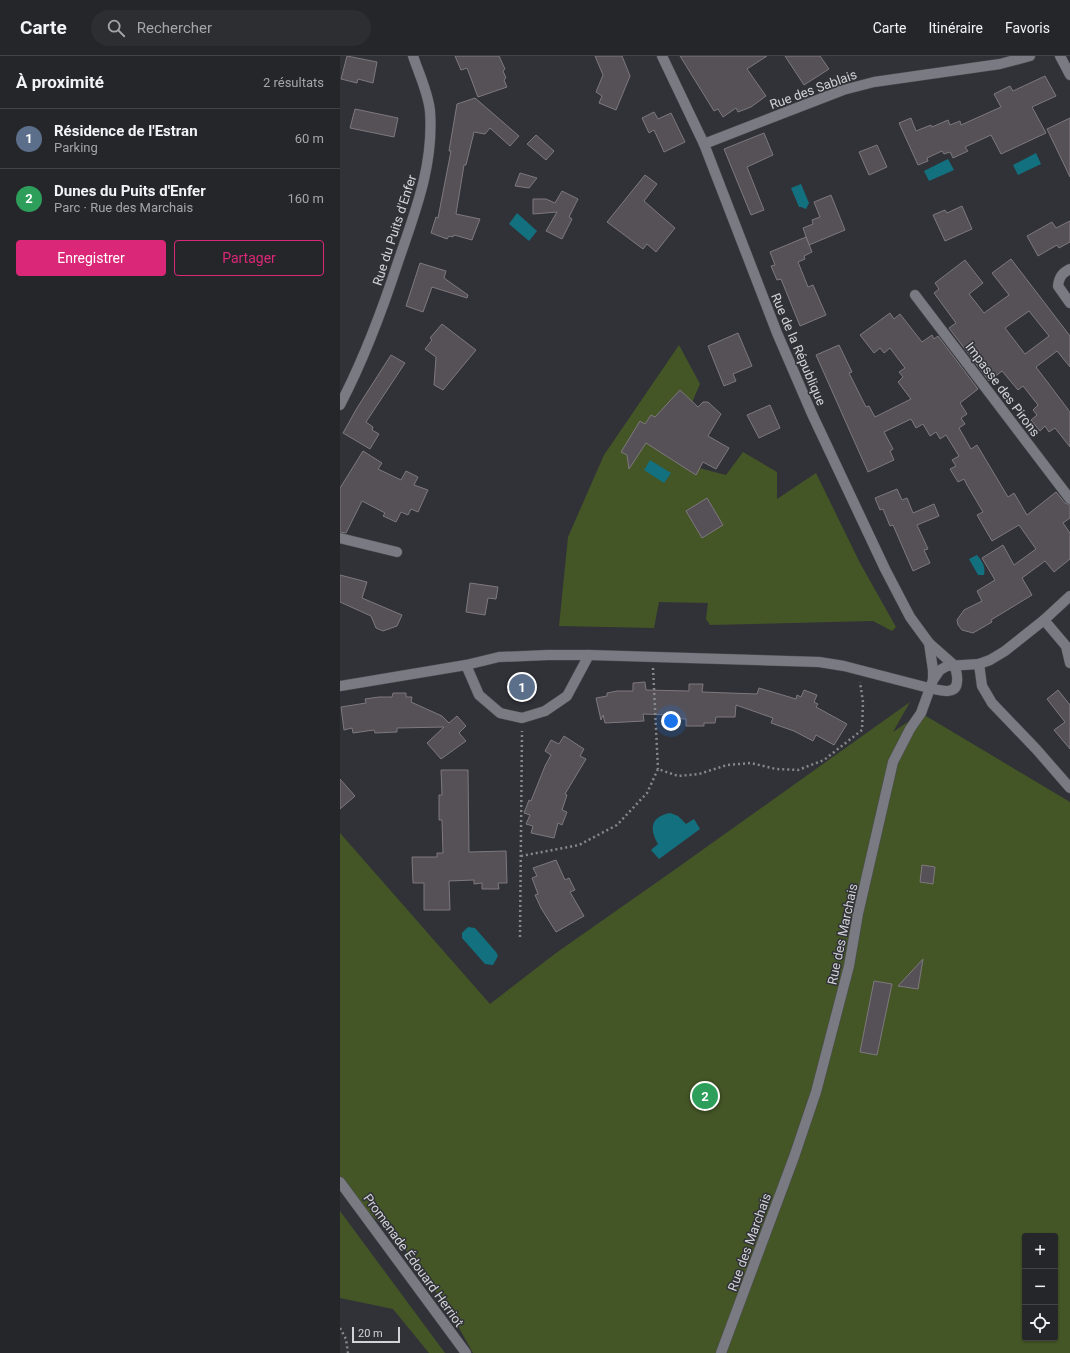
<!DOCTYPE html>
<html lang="fr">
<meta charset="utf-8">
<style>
body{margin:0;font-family:Roboto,sans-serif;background:#2d2e32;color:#f1f3f6}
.controls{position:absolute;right:12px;bottom:12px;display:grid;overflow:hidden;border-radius:4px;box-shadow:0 1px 3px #0004}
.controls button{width:36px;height:36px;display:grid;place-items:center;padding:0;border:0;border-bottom:1px solid #424347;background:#25262a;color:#f1f3f6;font:20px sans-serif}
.scale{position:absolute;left:12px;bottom:10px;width:48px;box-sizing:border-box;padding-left:4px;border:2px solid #d2d3d7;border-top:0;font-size:11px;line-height:14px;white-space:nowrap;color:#d2d3d7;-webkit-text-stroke:3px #313238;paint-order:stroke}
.you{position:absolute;left:331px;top:665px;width:14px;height:14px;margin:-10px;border:3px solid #fff;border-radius:50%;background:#1a73e8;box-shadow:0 0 0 6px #1a73e833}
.badge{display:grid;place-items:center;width:26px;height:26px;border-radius:50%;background:#db2777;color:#fff;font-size:13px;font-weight:700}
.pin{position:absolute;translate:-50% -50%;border:2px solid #fff;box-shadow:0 1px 4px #0006}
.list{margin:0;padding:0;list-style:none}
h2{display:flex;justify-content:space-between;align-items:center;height:52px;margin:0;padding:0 16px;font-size:17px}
h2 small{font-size:13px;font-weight:400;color:#a3a5a8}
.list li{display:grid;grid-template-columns:26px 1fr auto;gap:12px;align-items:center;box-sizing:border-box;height:60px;padding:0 16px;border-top:1px solid #424347}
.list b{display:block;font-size:15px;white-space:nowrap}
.list p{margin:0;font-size:13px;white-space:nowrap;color:#a3a5a8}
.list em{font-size:13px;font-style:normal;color:#a3a5a8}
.actions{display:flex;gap:8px;padding:12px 16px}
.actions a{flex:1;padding:9px 0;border:1px solid #db2777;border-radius:4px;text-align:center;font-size:14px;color:#db2777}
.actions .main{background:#db2777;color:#fff}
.icon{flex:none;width:22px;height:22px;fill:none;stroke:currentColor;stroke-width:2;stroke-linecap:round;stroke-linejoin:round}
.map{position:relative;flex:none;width:730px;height:1297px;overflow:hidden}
header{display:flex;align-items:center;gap:24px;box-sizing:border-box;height:56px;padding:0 20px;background:#25262a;border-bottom:1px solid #424347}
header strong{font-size:19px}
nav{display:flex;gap:22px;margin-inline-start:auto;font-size:14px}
.search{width:280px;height:36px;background:#2d2e32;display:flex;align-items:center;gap:10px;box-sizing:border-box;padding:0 14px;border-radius:22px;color:#a3a5a8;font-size:15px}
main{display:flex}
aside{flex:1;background:#25262a}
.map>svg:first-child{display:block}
.green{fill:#445526;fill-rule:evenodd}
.water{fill:#13707f}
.building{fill:#565157;stroke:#7e787f;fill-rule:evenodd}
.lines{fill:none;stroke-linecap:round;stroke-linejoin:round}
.minor-casing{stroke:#4d4e53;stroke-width:11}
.tertiary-casing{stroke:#4d4e53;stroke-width:11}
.path{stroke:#87888c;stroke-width:2.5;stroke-dasharray:2 3;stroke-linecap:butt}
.minor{stroke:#797a82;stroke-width:10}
.tertiary{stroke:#797a82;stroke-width:10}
.labels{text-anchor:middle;stroke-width:3;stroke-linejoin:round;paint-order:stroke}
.street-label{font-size:13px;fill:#d2d3d7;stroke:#313238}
</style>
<header>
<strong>Carte</strong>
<div class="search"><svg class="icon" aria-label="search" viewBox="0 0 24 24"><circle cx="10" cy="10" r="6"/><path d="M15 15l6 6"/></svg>Rechercher</div>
<nav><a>Carte</a><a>Itinéraire</a><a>Favoris</a></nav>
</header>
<main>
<aside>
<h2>À proximité<small>2 résultats</small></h2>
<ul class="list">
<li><span class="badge" style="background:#5c6f8a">1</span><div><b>Résidence de l'Estran</b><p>Parking</p></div><em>60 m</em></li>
<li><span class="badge" style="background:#2e9e5b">2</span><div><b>Dunes du Puits d'Enfer</b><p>Parc · Rue des Marchais</p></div><em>160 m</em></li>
</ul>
<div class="actions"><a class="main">Enregistrer</a><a>Partager</a></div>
</aside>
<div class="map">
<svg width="730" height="1297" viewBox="0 0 730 1297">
<rect width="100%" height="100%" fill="#313238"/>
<!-- green -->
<g class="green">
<path d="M 339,289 L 360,328 L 347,358 L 359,412 L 386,419 L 403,396 L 437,416 L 437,443 L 476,417 L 520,507 L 556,571 L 552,575 L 533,565 L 370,569 L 366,563 L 368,547 L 319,546 L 314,572 L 219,570 L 228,481 L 264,399 Z"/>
<path d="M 570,646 L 553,676 L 581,657 L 730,746 L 730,1297 L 133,1297 L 110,1256 L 60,1186 L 0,1130 L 0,777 L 150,948 L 216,897 L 330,817 ZM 685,1180 L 715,1180 L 715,1282 L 685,1282 Z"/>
<path d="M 0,1155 L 105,1297 L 89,1297 L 53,1253 L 0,1242 Z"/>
</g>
<!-- water -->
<g class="water">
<path d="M 696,97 L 701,108 L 678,119 L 673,109 Z"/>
<path d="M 608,103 L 614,114 L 589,125 L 584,115 Z"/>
<path d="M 461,128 L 469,147 L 466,153 L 461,151 L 459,151 L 451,132 Z"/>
<path d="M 177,157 L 197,175 L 189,185 L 169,168 Z"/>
<path d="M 310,404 L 331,417 L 324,427 L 304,414 Z"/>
<path d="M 637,499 C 642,505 646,511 644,519 L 638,519 L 629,503 Z"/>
<path d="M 330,757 L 338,760 L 346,768 L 354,763 L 360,773 L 319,803 L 311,794 L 318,788 C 309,772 311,761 330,757 Z"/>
<path d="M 128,871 L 135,872 L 156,896 L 158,900 L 153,909 L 145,908 L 122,882 L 122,877 Z"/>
</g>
<!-- building -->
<g class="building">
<path d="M 7,0 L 37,6 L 33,27 L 18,23 L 17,27 L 1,23 Z"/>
<path d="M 115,0 L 159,0 L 165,13 L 163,15 L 166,22 L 164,24 L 167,31 L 138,41 L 127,12 L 121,14 Z"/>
<path d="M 255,0 L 282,0 L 290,20 L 276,54 L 259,47 L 262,40 L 256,36 L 263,19 Z"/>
<path d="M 340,0 L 427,0 L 407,13 L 426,40 L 411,51 L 398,56 L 396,52 L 383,61 L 378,53 L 374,55 Z"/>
<path d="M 445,0 L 480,0 L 489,13 L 464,29 Z"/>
<path d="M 705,20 L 716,40 L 692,51 L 706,77 L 661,98 L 651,79 L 625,91 L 628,95 L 613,102 L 610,96 L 604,98 L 602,95 L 587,102 L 588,105 L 578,109 L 559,67 L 571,62 L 576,75 L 591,69 L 592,71 L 608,64 L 610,69 L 620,65 L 621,69 L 661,51 L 654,38 L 670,30 L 673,35 Z"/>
<path d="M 135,42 L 179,80 L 170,90 L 150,72 L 145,78 L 134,76 L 126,109 L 124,109 L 116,158 L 140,163 L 132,184 L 114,179 L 113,181 L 109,180 L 107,183 L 91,177 L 96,161 L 98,162 L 111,95 L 109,95 L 117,48 Z"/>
<path d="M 15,53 L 58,62 L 54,81 L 10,72 Z"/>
<path d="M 314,56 L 318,63 L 331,57 L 345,86 L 324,96 L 314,74 L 309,77 L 302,62 Z"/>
<path d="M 730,62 L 730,121 L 707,73 Z"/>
<path d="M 424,77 L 433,99 L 407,111 L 424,154 L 411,159 L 384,93 Z"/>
<path d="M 196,79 L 214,95 L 206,104 L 187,88 Z"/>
<path d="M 537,89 L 547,111 L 529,119 L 519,96 Z"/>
<path d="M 180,117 L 197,122 L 189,132 L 175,130 Z"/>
<path d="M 305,119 L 317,128 L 304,145 L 335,172 L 316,196 L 307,188 L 303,193 L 267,166 Z"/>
<path d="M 222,135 L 238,143 L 229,161 L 232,163 L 222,183 L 206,175 L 217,156 L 193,158 L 193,143 L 206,143 L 215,147 Z"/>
<path d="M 491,139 L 505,174 L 469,189 L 463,172 L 473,168 L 472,164 L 480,161 L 474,146 Z"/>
<path d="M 622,150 L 632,173 L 605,185 L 593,159 L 605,154 L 607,157 Z"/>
<path d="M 730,165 L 730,186 L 719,192 L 717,189 L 698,200 L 687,180 L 712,166 L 716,172 Z"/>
<path d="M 466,181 L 472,196 L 464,200 L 465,203 L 458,206 L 468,231 L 473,229 L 486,259 L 460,270 L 441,223 L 437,224 L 431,210 L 435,209 L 430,196 Z"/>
<path d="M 671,203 L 730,280 L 730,311 L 717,295 L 696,311 L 730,356 L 730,391 L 715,372 L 709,376 L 705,370 L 700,375 L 691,364 L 697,359 L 693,354 L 698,349 L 683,330 L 678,334 L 662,315 L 649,325 L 609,272 L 616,267 L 594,237 L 599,233 L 595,227 L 625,204 L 643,227 L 629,238 L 644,257 L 669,239 L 652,217 ZM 689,255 L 709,280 L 685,298 L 665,272 Z"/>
<path d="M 80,207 L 106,215 L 104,222 L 128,239 L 127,242 L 92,231 L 83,256 L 66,250 Z"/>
<path d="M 550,257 L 554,263 L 560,258 L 582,286 L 592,279 L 594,283 L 598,280 L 638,333 L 620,347 L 627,358 L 621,362 L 625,368 L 619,372 L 631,393 L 637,389 L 668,441 L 674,437 L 687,459 L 716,436 L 725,447 L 730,449 L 730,462 L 723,467 L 730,477 L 730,503 L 714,516 L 705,505 L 682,522 L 692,539 L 651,564 L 652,566 L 633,577 L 622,574 L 618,569 L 617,564 L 624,554 L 642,545 L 637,535 L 655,524 L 642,502 L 663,489 L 674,509 L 696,493 L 679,469 L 652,485 L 637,459 L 643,456 L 627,429 L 624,423 L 618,426 L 610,413 L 616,410 L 612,404 L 619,400 L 606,379 L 600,383 L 596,376 L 590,380 L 583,368 L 576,372 L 571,363 L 544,376 L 553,393 L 550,395 L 554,404 L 528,416 L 476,299 L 499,289 L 512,316 L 509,317 L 526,351 L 529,350 L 535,361 L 571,343 L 558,326 L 563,321 L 559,316 L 565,312 L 550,292 L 544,297 L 540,292 L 534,297 L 520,279 Z"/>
<path d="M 102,268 L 136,294 L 103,334 L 94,329 L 96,301 L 85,293 L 92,284 L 90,282 Z"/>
<path d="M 398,277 L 412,310 L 393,318 L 396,325 L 384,330 L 368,290 Z"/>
<path d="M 51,299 L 65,307 L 26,366 L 33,371 L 32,374 L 39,378 L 30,393 L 3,377 L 17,352 Z"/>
<path d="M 340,334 L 358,351 L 363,346 L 368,346 L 381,358 L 368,380 L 389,392 L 376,413 L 363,406 L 356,419 L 306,387 L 289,413 L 287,399 L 281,396 L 300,365 L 305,368 L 311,359 L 315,361 Z"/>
<path d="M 430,349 L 440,372 L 419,382 L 407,359 Z"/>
<path d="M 23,395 L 42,407 L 38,413 L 61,424 L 66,415 L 78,421 L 74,429 L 88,434 L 78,456 L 71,453 L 68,459 L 61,456 L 56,466 L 43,460 L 45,457 L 22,445 L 6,477 L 0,476 L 0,432 Z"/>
<path d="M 557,433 L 562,444 L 567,442 L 573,457 L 594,448 L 599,460 L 577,469 L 588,493 L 584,494 L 590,507 L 573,515 L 553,469 L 550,470 L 543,453 L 540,454 L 535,442 Z"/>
<path d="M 367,442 L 383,469 L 362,482 L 346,455 Z"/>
<path d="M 0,519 L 27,526 L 22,542 L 62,559 L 57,570 L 43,575 L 36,572 L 31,560 L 0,546 Z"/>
<path d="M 130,527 L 158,531 L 156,543 L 148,542 L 145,559 L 126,556 Z"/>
<path d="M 305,626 L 306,634 L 349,635 L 349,628 L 363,628 L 362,636 L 417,638 L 419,632 L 456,643 L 457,639 L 461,641 L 464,634 L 477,639 L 474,646 L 478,648 L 476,651 L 507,668 L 494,689 L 476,679 L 473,685 L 454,675 L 431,667 L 433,662 L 396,649 L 395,661 L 376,661 L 375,667 L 364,667 L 364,670 L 346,670 L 346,663 L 330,662 L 330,659 L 303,658 L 304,665 L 265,667 L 263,659 L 261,664 L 256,642 L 267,640 L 267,637 L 277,635 L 293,635 L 293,627 Z"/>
<path d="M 718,634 L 730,649 L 730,693 L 714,674 L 725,666 L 707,643 Z"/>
<path d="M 53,637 L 66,637 L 66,641 L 72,641 L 71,646 L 102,660 L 109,667 L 117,660 L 126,670 L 119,677 L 126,685 L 101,703 L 87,687 L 104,671 L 57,672 L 57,676 L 35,677 L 34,674 L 13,677 L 12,672 L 4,674 L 1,651 L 26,647 L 25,643 L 39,641 L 52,641 Z"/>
<path d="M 224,680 L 244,693 L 240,700 L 246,703 L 225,738 L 227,739 L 222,754 L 227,756 L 222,769 L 218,767 L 214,782 L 191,777 L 193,770 L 186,768 L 190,759 L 184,757 L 189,744 L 191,745 L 205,710 L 211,699 L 205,695 L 211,684 L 219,688 Z"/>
<path d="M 101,714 L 128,714 L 129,796 L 166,795 L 167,827 L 158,827 L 159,833 L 142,833 L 142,827 L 134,828 L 134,824 L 109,825 L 110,854 L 84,854 L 84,827 L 73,827 L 72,801 L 97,801 L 97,797 L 103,797 L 102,764 L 99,764 L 99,739 L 102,739 Z"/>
<path d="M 0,723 L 15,740 L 0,753 Z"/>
<path d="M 216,804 L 225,824 L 229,822 L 235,834 L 230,836 L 244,860 L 216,876 L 201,852 L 195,839 L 198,838 L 192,822 L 197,820 L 193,812 Z"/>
<path d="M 582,809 L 595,811 L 593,828 L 580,826 Z"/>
<path d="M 583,903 L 578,933 L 558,930 Z"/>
<path d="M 534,925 L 552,928 L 537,999 L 520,996 Z"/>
</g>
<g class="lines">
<defs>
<g id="minor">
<path d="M 720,0 L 730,19"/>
<path d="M 364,88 L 503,34 L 534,26 L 660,8 L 690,0"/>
<path d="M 730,213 C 722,217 719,221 718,230 L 730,247"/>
<path d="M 575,239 L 730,443"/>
<path d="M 0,482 L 57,496"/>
<path d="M 704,564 L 726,590 L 730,607"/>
<path d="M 589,587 L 615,610"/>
<path d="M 639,608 L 642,630 L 652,647 L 697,694 L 730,732"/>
<path d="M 126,609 L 139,639 L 160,657 L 182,662 L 205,655 L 227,640 L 249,599"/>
<path d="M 593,624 L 600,614 L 607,610 L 639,608 L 650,604 L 665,595 L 704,564 L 730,540"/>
<path d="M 0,630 L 126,609 L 159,601 L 208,599 L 249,599 L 479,606 L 504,610 L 589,632 C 598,634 616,640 617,626 C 618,621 616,615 615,610"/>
</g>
<g id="tertiary">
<path d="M 322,0 L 364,88 L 437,277 L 472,358 L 545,513 L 570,561 L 589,587 L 593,614 L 593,624 L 581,657 L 570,673 L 553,706 L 518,858 L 509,910 L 476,1036 L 454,1101 L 381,1297"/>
<path d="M 0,349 C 24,303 42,255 58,206 C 75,156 94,109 90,55 C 88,36 79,18 73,0"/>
<path d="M 0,1126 L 126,1297"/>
</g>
</defs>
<!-- minor casing -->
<use href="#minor" class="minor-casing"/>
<!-- tertiary casing -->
<use href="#tertiary" class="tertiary-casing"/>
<!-- path -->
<g class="path">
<path d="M 313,612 L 318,713"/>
<path d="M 181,800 L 239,789 L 277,769 L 307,737 L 318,713 L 338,720 L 359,718 L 387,709 L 411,707 L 436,713 L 458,714 L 484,704 L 522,674 L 523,646 L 520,626"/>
<path d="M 180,881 L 182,675"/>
<path d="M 0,1272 L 6,1283 L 8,1297"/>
</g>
<!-- minor -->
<use href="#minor" class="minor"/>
<!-- tertiary -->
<use href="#tertiary" class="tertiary"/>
</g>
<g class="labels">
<!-- street labels -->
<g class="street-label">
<text transform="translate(473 33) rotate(-20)" y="5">Rue des Sablais</text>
<text transform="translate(54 174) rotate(-72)" y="5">Rue du Puits d'Enfer</text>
<text transform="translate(459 293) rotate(67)" y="5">Rue de la République</text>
<text transform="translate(663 333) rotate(53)" y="5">Impasse des Pirons</text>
<text transform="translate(502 878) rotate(-78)" y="5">Rue des Marchais</text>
<text transform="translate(409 1186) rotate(-70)" y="5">Rue des Marchais</text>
<text transform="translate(74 1204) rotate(54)" y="5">Promenade Édouard Herriot</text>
</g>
</g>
</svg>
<div class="controls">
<button>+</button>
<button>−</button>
<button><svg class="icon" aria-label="locate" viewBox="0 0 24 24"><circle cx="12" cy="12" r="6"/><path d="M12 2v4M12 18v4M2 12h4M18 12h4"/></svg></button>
</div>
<div class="scale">20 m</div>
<div class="you"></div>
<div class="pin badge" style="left:182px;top:631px;background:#5c6f8a">1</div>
<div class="pin badge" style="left:365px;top:1040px;background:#2e9e5b">2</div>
</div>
</main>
